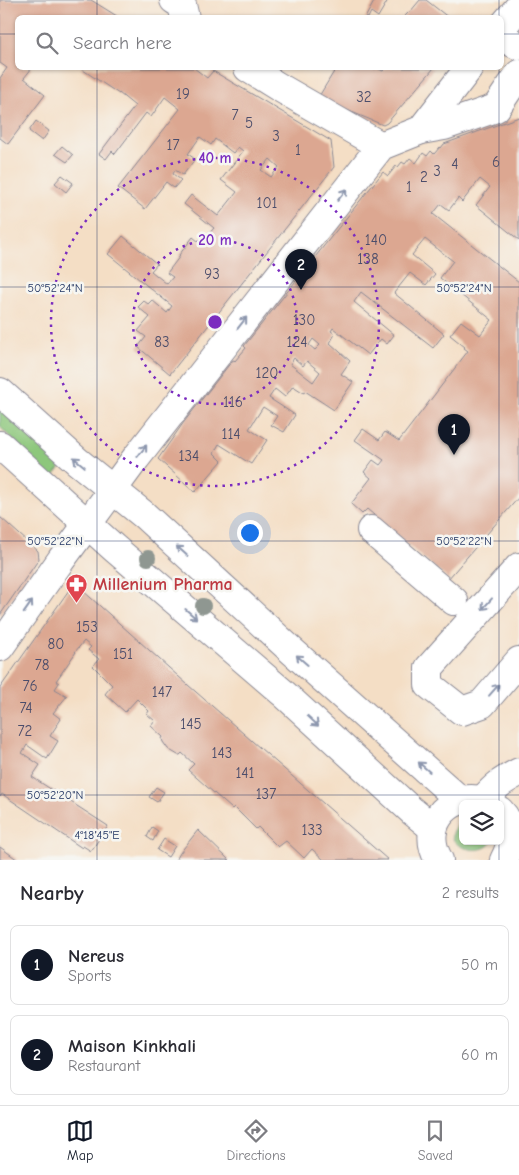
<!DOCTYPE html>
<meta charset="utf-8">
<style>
body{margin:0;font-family:"Comic Neue",sans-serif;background:#f7f7f7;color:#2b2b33}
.controls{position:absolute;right:15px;bottom:15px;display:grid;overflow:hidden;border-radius:8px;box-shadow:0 1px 4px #0004}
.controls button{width:45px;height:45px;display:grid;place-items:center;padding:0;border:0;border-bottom:1px solid #e1e1e2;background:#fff;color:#2b2b33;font:25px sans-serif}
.you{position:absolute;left:249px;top:532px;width:18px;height:18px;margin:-12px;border:4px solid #fff;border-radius:50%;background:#1a73e8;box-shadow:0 0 0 8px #1a73e833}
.badge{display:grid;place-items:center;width:32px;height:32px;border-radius:50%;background:#111827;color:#fff;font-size:16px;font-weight:700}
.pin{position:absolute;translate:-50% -41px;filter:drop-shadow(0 1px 2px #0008)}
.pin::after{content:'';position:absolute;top:26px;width:18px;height:15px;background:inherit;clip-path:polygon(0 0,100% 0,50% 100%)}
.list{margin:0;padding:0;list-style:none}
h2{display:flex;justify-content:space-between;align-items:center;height:65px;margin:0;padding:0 20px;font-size:21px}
h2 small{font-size:16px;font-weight:400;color:#7c7c81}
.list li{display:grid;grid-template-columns:32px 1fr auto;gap:15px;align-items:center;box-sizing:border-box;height:80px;margin:0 10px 10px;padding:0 10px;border:1px solid #e1e1e2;border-radius:8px}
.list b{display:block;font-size:19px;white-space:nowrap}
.list p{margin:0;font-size:16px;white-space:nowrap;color:#7c7c81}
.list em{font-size:16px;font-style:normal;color:#7c7c81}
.icon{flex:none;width:28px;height:28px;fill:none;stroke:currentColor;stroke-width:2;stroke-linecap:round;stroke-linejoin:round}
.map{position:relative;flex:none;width:519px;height:860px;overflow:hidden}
.search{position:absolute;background:#fff;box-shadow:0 1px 4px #0004;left:15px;right:15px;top:15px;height:55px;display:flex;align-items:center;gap:12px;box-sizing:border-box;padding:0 18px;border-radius:8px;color:#7c7c81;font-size:19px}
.sheet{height:245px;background:#fff}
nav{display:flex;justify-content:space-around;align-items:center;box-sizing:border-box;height:70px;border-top:1px solid #e1e1e2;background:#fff;font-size:14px;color:#7c7c81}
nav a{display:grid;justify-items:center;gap:2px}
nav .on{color:#111827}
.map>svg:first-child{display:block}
.green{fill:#8dc77c;stroke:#547b6d}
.building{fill:#dca791;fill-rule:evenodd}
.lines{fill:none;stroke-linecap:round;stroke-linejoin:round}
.minor-casing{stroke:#888692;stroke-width:30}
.minor{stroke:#fff;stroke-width:28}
.tree{fill:#8f9791}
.oneway{stroke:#8d97ae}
.ticks{fill:none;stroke:#1b2f5e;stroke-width:1;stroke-opacity:0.45}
.ring{fill:none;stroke:#7b2cbf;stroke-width:2.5;stroke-dasharray:2.5 5}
.labels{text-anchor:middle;stroke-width:5;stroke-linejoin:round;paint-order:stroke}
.number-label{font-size:15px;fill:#4b4d6b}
.health-label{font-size:18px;font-weight:bold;fill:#be3a42;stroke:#f6f6f2;text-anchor:start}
.ticks-label{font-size:12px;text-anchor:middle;fill:#1b2f5e;stroke:#f6f6f2;stroke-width:5;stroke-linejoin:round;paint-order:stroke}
.centre{fill:#7b2cbf;stroke:#f6f6f2;stroke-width:2.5}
.ring-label{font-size:15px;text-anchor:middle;font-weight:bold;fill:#7b2cbf;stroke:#f6f6f2;stroke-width:5;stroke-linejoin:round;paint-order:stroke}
</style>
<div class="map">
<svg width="519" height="860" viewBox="0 0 519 860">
<rect width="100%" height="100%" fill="#f6f6f2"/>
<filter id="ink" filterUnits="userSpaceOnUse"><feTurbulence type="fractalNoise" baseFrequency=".02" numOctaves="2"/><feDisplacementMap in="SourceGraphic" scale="10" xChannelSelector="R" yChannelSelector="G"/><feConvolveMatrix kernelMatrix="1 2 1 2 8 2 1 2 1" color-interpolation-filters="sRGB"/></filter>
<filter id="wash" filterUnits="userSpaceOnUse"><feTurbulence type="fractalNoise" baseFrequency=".0096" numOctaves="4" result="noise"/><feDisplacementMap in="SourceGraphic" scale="20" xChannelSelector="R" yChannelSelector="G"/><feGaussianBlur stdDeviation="1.12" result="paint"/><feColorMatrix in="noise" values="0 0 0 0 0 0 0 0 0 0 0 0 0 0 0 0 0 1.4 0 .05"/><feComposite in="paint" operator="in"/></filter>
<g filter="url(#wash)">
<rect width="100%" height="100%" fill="#f4dec5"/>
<!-- green -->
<g class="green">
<path d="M 0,407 L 65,463 L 52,478 L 0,427 Z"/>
<path d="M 463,821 L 463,841 L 492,841 C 483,860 431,844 463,821 Z"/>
</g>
<g id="blocks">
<!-- building -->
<g class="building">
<path d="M 0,0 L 91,0 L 120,18 L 18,18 L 18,68 L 32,68 L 24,78 L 45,95 L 8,144 L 0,138 L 0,78 L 7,68 L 0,63 Z"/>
<path d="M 375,0 L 388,0 L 378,17 L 371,12 L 368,18 L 365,18 Z"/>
<path d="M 420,0 L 426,0 L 449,18 L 403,18 L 409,12 L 410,12 Z"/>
<path d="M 80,68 L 194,68 L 207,78 L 213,71 L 331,141 L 334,167 L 170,374 L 138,347 L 146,337 L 138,331 L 150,317 L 138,307 L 144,301 L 148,304 L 152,300 L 167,313 L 172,306 L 108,254 L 123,236 L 157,264 L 151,271 L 167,284 L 173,277 L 167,273 L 180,256 L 179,255 L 193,237 L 199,242 L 205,234 L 207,236 L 214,228 L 184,204 L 191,195 L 218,216 L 237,192 L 221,180 L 243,151 L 238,147 L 233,153 L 215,139 L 211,145 L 200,137 L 188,154 L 195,159 L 183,175 L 175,170 L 173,174 L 181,180 L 174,188 L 166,182 L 145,209 L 118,188 L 180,109 L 165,97 L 151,117 L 146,113 L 115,154 L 112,151 L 106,159 L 99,154 L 135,106 L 119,93 L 119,94 ZM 270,159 L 279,167 L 271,177 L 261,170 Z"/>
<path d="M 340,68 L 372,68 L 375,69 L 377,68 L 383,71 L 386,68 L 434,68 L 387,123 L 383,125 L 318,98 L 335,70 L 338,71 Z"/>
<path d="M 519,117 L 519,240 L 476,205 L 490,187 L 480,179 L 462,202 L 458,198 L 449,210 L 441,204 L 433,214 L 519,282 L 519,497 L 448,579 L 374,516 L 374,515 L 367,509 L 362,514 L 351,504 L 371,478 L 364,472 L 373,460 L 380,465 L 384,460 L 355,440 L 363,429 L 379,440 L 385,432 L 399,441 L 468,351 L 464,348 L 465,347 L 450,335 L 461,321 L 480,335 L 492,320 L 440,278 L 453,261 L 425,239 L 412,255 L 435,274 L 426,285 L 410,273 L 394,293 L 444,334 L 433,348 L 361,292 L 354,302 L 394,335 L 387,344 L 381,339 L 368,355 L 333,328 L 331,331 L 335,334 L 330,343 L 350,361 L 341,374 L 353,382 L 334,410 L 305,391 L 304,393 L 293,386 L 285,397 L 275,389 L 269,398 L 295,415 L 284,432 L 271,425 L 277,416 L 263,407 L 249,429 L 267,440 L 251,464 L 219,444 L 214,453 L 222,461 L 195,492 L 158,459 L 184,422 L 232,361 L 234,360 L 235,361 L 246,348 L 244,346 L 383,172 L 388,176 L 396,166 L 398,167 L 402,162 L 405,164 L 410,158 L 416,163 L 423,153 L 427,156 L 431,151 L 434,154 L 440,147 L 441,148 L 444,144 ZM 313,339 L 320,345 L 315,350 L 309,345 ZM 294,358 L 303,366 L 307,361 L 320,372 L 313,382 L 290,364 Z"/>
<path d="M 36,121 L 49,131 L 42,141 L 29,131 Z"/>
<path d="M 62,146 L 73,155 L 67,162 L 55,154 Z"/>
<path d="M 62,175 L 73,183 L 66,192 L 55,183 Z"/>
<path d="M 0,517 L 38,551 L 39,559 L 0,615 Z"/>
<path d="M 81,589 L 188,685 L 388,860 L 324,860 L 312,849 L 304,858 L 286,841 L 278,847 L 258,827 L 256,829 L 234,807 L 232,809 L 188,770 L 194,764 L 182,753 L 180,755 L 178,755 L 168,749 L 163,742 L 162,739 L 163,737 L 151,726 L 155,721 L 147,714 L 149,711 L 137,699 L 125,712 L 105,694 L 112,685 L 93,666 L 99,659 L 88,650 L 91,647 L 84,641 L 75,652 L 76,652 L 56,681 L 59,683 L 55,689 L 67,696 L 53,713 L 61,719 L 50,736 L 58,741 L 47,759 L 27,745 L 22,753 L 40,765 L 32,777 L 108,826 L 91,851 L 83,846 L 82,848 L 2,794 L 0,797 L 0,688 L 69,590 Z"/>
<path d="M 156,787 L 164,792 L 157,802 L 149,797 Z"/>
<path d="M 152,827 L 158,831 L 153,841 L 147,837 Z"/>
<path d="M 198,830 L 229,860 L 176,860 L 180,853 Z"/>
<path d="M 164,839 L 175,846 L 168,857 L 157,850 Z"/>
<path d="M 0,847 L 18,860 L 0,860 Z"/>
</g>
</g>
</g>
<g filter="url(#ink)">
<use href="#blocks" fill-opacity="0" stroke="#888692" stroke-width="1"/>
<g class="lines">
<defs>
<g id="minor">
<path d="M 174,0 L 182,5 L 185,18"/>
<path d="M 502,27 L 519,7"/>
<path d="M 509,41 L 519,46"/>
<path d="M 248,68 L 277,86 L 381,146"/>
<path d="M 421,130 L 444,126 L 496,108 L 519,74"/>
<path d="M 0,392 L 77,461 L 144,515 L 292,651 L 460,800"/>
<path d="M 0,445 L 114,548 L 283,693 L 412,811 L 433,828"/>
<path d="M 371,530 L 454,601"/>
<path d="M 519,567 L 429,668 L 429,685 L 462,711 L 482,704 L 519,661"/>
<path d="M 0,647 L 61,560 L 136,458 L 381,146 L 421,130 L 469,68"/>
<path d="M 483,800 C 496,785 502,781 519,772"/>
<path d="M 500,811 C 514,825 513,844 504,860"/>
<path d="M 439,860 C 417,824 454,785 491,804"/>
</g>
</defs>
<!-- minor casing -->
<use href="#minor" class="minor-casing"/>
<!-- minor -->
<use href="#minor" class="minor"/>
</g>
<!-- trees -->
<g class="tree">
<circle cx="148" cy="558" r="8"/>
<circle cx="203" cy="606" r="8"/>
</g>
<!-- one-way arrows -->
<defs><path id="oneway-shaft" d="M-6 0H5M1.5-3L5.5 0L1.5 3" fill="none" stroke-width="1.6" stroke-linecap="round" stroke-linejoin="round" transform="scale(1.25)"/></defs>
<g class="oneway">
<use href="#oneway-shaft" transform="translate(342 195) rotate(-52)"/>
<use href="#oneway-shaft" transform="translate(242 323) rotate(-52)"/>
<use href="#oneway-shaft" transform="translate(142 451) rotate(-52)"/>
<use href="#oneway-shaft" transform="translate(79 462) rotate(-140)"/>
<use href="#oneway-shaft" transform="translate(182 551) rotate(-138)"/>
<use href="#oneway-shaft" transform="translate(487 604) rotate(132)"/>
<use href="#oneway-shaft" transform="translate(28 607) rotate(-55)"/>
<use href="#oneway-shaft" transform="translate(191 614) rotate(41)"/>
<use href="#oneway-shaft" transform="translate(302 660) rotate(-139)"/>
<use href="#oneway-shaft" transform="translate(494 690) rotate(-49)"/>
<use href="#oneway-shaft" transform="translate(313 721) rotate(43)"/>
<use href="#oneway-shaft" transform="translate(424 767) rotate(-139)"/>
</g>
</g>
<!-- ticks -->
<path class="ticks" d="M 97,0 L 97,18M 499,0 L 499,18M 0,34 L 18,34M 502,34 L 519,34M 97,68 L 97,860M 499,68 L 499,804M 0,287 L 519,287M 0,541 L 519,541M 0,795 L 519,795M 499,841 L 499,860"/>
<!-- distance rings -->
<g class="ring">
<circle cx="215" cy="322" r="82"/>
<circle cx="215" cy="322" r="164"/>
</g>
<!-- icons -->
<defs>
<symbol id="pharmacy-pin" viewBox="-11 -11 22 30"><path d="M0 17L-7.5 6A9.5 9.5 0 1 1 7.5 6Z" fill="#e0444e" stroke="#f6f6f2"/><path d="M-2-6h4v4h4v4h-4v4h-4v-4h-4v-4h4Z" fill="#fff"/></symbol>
</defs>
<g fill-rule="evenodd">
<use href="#pharmacy-pin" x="64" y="572" width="25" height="34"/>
</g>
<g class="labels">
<!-- number labels -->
<g class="number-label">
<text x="183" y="99">19</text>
<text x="364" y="102">32</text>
<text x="235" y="120">7</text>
<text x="249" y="128">5</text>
<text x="276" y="141">3</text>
<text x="173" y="150">17</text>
<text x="298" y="155">1</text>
<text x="496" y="167">6</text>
<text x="455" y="169">4</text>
<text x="437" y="176">3</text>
<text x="424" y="182">2</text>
<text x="409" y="192">1</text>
<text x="267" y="208">101</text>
<text x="376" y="245">140</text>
<text x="368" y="264">138</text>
<text x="212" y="279">93</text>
<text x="304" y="325">130</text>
<text x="162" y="347">83</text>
<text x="297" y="347">124</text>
<text x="267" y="378">120</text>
<text x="233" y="407">116</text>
<text x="231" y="439">114</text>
<text x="189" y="461">134</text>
<text x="87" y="632">153</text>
<text x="56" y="649">80</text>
<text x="123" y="659">151</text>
<text x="42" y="670">78</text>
<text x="30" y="691">76</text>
<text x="162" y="697">147</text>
<text x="26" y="713">74</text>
<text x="191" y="729">145</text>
<text x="25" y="736">72</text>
<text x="222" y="758">143</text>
<text x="245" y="778">141</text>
<text x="266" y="799">137</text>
<text x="312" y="835">133</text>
</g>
<!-- health labels -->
<g class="health-label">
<text x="93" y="590">Millenium Pharma</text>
</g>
</g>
<g class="ticks-label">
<text x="55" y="292">50°52'24"N</text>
<text x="464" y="292">50°52'24"N</text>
<text x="55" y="545">50°52'22"N</text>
<text x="464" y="545">50°52'22"N</text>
<text x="55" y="799">50°52'20"N</text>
<text x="97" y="839">4°18'45"E</text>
</g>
<circle cx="215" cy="322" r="8" class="centre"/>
<g class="ring-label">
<text x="215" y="163">40 m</text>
<text x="215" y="245">20 m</text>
</g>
</svg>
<div class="controls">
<button><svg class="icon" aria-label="layers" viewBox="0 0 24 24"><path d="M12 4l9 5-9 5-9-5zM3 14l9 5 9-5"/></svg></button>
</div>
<div class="you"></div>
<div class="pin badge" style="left:454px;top:455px">1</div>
<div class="pin badge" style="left:301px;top:290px">2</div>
<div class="search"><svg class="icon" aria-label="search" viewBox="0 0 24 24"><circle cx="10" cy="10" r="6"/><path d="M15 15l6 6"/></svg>Search here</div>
</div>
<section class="sheet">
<h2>Nearby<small>2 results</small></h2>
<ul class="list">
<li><span class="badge">1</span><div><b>Nereus</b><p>Sports</p></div><em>50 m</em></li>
<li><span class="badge">2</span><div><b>Maison Kinkhali</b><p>Restaurant</p></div><em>60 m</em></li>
</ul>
</section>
<nav>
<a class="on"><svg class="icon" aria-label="map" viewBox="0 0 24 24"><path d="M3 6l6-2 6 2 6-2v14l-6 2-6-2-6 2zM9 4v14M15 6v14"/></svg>Map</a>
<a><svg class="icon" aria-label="directions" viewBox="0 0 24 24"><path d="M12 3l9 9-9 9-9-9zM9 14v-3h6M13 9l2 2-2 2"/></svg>Directions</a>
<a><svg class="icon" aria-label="saved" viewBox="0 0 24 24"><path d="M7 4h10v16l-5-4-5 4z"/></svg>Saved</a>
</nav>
